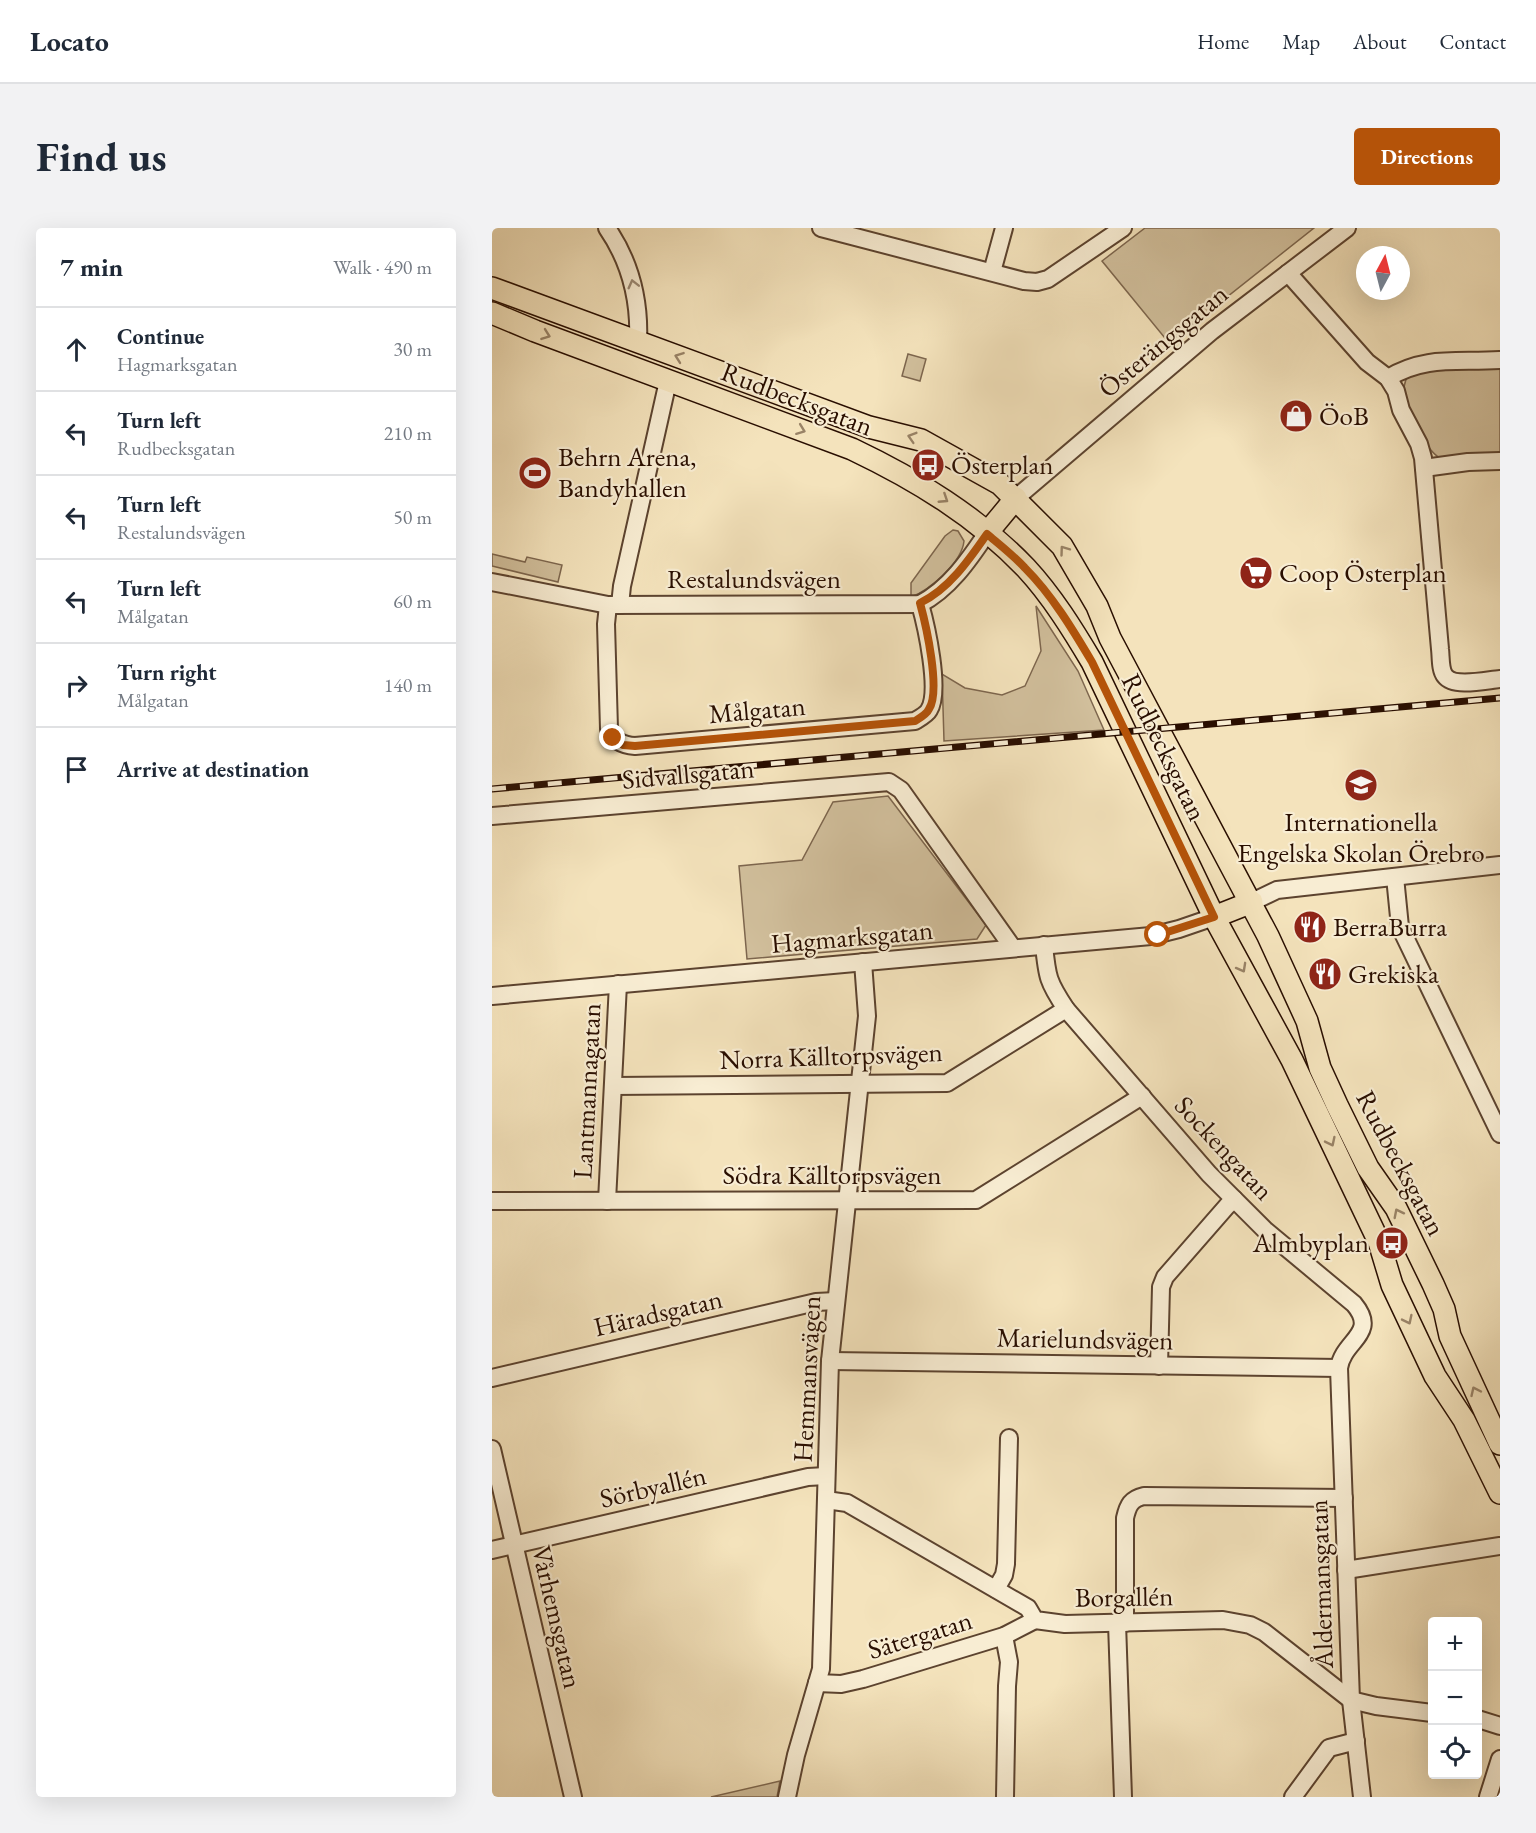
<!DOCTYPE html>
<meta charset="utf-8">
<style>
body{margin:0;font-family:"EB Garamond",serif;background:#f2f2f3;color:#1f2937}
.controls{position:absolute;right:18px;bottom:18px;display:grid;overflow:hidden;border-radius:6px;box-shadow:0 6px 24px #0002}
.controls button{width:54px;height:54px;display:grid;place-items:center;padding:0;border:0;border-bottom:2px solid #e0e1e3;background:#fff;color:#1f2937;font:30px sans-serif}
.compass{position:absolute;left:864px;top:18px;width:54px;height:54px;border-radius:50%;background:#fff;box-shadow:0 6px 24px #0002;rotate:7deg}
.stop{position:absolute;width:18px;height:18px;margin:-14px;border:4px solid #b45309;border-radius:50%;background:#fff}
.stop.end{background:#b45309;border-color:#fff;box-shadow:0 2px 6px #0008}
.list{margin:0;padding:0;list-style:none}
h2{display:flex;justify-content:space-between;align-items:center;height:78px;margin:0;padding:0 24px;font-size:26px}
h2 small{font-size:20px;font-weight:400;color:#747a83}
.list li{display:grid;grid-template-columns:39px 1fr auto;gap:18px;align-items:center;box-sizing:border-box;height:84px;padding:0 24px;border-top:2px solid #e0e1e3}
.list b{display:block;font-size:22px;white-space:nowrap}
.list p{margin:0;font-size:20px;white-space:nowrap;color:#747a83}
.list em{font-size:20px;font-style:normal;color:#747a83}
.icon{flex:none;width:33px;height:33px;fill:none;stroke:currentColor;stroke-width:2;stroke-linecap:round;stroke-linejoin:round}
.map{position:relative;flex:none;width:1008px;height:1569px;overflow:hidden;border-radius:6px}
header{display:flex;align-items:center;gap:36px;box-sizing:border-box;height:84px;padding:0 30px;background:#fff;border-bottom:2px solid #e0e1e3}
header strong{font-size:28px}
nav{display:flex;gap:33px;margin-inline-start:auto;font-size:21px}
.intro{display:flex;align-items:center;justify-content:space-between;box-sizing:border-box;height:144px;padding:0 36px}
h1{margin:0;font-size:42px}
.button{padding:15px 27px;border-radius:6px;background:#b45309;color:#fff;font-size:21px;font-weight:700}
main{display:flex;gap:36px;padding:0 36px}
aside{flex:1;background:#fff;border-radius:6px;box-shadow:0 6px 24px #0002}
.map>svg:first-child{display:block}
.green{fill:#d1bf9c;stroke:#7d664e;stroke-width:1.5}
.lines{fill:none;stroke-linecap:round;stroke-linejoin:round}
.minor-casing{stroke:#5c432f;stroke-width:20}
.major-casing{stroke:#290e00;stroke-width:24}
.minor{stroke:#f8edd3;stroke-width:16}
.major{stroke:#f4e3bc;stroke-width:21}
.rail-casing{stroke:#290e00;stroke-width:7}
.rail{stroke:#f8edd3;stroke-width:4.5;stroke-dasharray:14;stroke-linecap:butt}
.oneway{stroke:#9b8974}
.oneway2{stroke:#998367}
.route{stroke:#b45309;stroke-width:8}
.labels{text-anchor:middle;stroke-width:4.5;stroke-linejoin:round;paint-order:stroke}
.street-label{font-size:27px;fill:#290e00;stroke:#f8edd3}
.poi-label{font-size:27px;fill:#290e00;stroke:#f8edd3;text-anchor:start}
</style>
<header>
<strong>Locato</strong>
<nav><a>Home</a><a>Map</a><a>About</a><a>Contact</a></nav>
</header>
<div class="intro"><h1>Find us</h1><a class="button">Directions</a></div>
<main>
<aside>
<h2>7 min<small>Walk · 490 m</small></h2>
<ul class="list">
<li><svg class="icon" aria-label="ahead" viewBox="0 0 24 24"><path d="M12 20V5M6 11l6-6 6 6"/></svg><div><b>Continue</b><p>Hagmarksgatan</p></div><em>30 m</em></li>
<li><svg class="icon" aria-label="left" viewBox="0 0 24 24"><path d="M17 20v-9H6M10 6l-5 5 5 5"/></svg><div><b>Turn left</b><p>Rudbecksgatan</p></div><em>210 m</em></li>
<li><svg class="icon" aria-label="left" viewBox="0 0 24 24"><path d="M17 20v-9H6M10 6l-5 5 5 5"/></svg><div><b>Turn left</b><p>Restalundsvägen</p></div><em>50 m</em></li>
<li><svg class="icon" aria-label="left" viewBox="0 0 24 24"><path d="M17 20v-9H6M10 6l-5 5 5 5"/></svg><div><b>Turn left</b><p>Målgatan</p></div><em>60 m</em></li>
<li><svg class="icon" aria-label="right" viewBox="0 0 24 24"><path d="M7 20v-9h11M14 6l5 5-5 5"/></svg><div><b>Turn right</b><p>Målgatan</p></div><em>140 m</em></li>
<li><svg class="icon" aria-label="arrive" viewBox="0 0 24 24"><path d="M6 21V4h12l-3 4 3 4H6"/></svg><div><b>Arrive at destination</b></div></li>
</ul>
</aside>
<div class="map">
<svg width="1008" height="1569" viewBox="0 0 1008 1569">
<rect width="100%" height="100%" fill="#f4e3bc"/>
<filter id="stains"><feTurbulence type="fractalNoise" baseFrequency=".00333" numOctaves="4"/><feColorMatrix values="0 0 0 0 .2 0 0 0 0 .09 0 0 0 0 .02 0 0 0 .5 -.17"/></filter>
<radialGradient id="worn" r=".72"><stop offset=".6" stop-color="#630" stop-opacity="0"/><stop offset="1" stop-color="#630" stop-opacity=".3"/></radialGradient>
<!-- green -->
<g class="green">
<path d="M 653,0 L 822,0 L 677,115 L 610,33 Z"/>
<path d="M 416,126 L 434,131 L 428,153 L 410,148 Z"/>
<path d="M 1008,136 L 1008,228 L 948,230 C 933,222 913,179 912,162 C 912,155 914,150 918,144 Z"/>
<path d="M 461,302 L 466,303 L 472,313 C 470,334 438,362 419,369 L 419,355 L 453,308 Z"/>
<path d="M 0,326 L 33,334 L 35,329 L 70,337 L 66,354 L 0,338 Z"/>
<path d="M 544,378 L 586,443 L 612,502 L 452,513 L 450,446 L 473,460 L 510,467 L 533,458 L 549,423 Z"/>
<path d="M 396,568 L 494,697 L 485,711 L 255,731 L 247,638 L 310,632 L 341,574 Z"/>
<path d="M 288,1553 L 285,1569 L 219,1569 Z"/>
</g>
<g class="lines">
<defs>
<g id="minor">
<path d="M 115,0 C 139,35 148,72 146,114"/>
<path d="M 329,0 L 532,53 L 545,54 L 556,51 L 631,0"/>
<path d="M 500,44 L 512,0"/>
<path d="M 796,45 L 875,134 L 896,150 L 904,163 L 909,182 L 927,216 L 931,230 L 948,421 C 949,429 948,442 953,448 C 962,460 995,452 1008,451"/>
<path d="M 896,150 C 934,127 966,135 1008,132"/>
<path d="M 932,240 L 976,234 L 1008,233"/>
<path d="M 524,270 L 720,103 L 855,0"/>
<path d="M 0,354 L 116,377 L 428,376 C 457,361 477,332 495,305"/>
<path d="M 116,377 L 114,396 L 117,501 C 123,513 129,517 143,518 L 423,493 C 428,490 435,486 437,482 C 449,463 434,397 428,376"/>
<path d="M 128,377 L 130,358 L 176,153"/>
<path d="M 0,588 L 397,554 L 409,562 L 521,720"/>
<path d="M 903,649 L 908,699 L 1008,906"/>
<path d="M 760,674 L 785,662 L 1008,637"/>
<path d="M 552,717 C 555,749 556,754 574,781 L 717,946 L 773,1002 L 862,1076 C 887,1106 851,1112 847,1140 L 859,1472 L 870,1569"/>
<path d="M 0,768 L 659,708 L 687,701 L 722,689"/>
<path d="M 121,858 L 455,855 L 574,781"/>
<path d="M 0,973 L 484,972 L 650,868"/>
<path d="M 115,973 L 126,756"/>
<path d="M 338,1133 L 847,1140"/>
<path d="M 667,1138 L 669,1059 L 673,1049 L 735,978 L 742,971"/>
<path d="M 0,1150 L 324,1074 L 344,1073"/>
<path d="M 0,1221 L 81,1569"/>
<path d="M 334,1272 L 355,1275 L 536,1380 L 543,1392 L 573,1396 L 731,1392 L 758,1397 L 772,1404 L 859,1472 L 884,1478 L 940,1485"/>
<path d="M 0,1322 L 316,1249 L 334,1248"/>
<path d="M 854,1342 L 1008,1318"/>
<path d="M 504,1361 L 512,1347 L 514,1336 L 517,1210"/>
<path d="M 625,1395 L 631,1569"/>
<path d="M 633,1395 L 633,1290 C 636,1277 639,1271 652,1268 L 852,1270"/>
<path d="M 512,1408 L 517,1434 L 515,1458 L 513,1569"/>
<path d="M 325,1455 L 349,1456 L 371,1451 L 512,1408 L 543,1392"/>
<path d="M 986,1491 L 1008,1498"/>
<path d="M 295,1569 L 304,1527 L 329,1441 L 338,1133 L 375,788 L 371,734"/>
<path d="M 801,1569 L 837,1520 L 864,1513"/>
<path d="M 996,1569 L 1008,1531"/>
</g>
<g id="major">
<path d="M 0,60 L 377,199 L 429,212 L 508,256 L 570,318 L 605,378 L 618,410 L 776,708 L 815,793 L 828,840 L 845,877 L 876,940 L 904,980 L 941,1056 L 952,1081 L 958,1108 L 1008,1216"/>
<path d="M 0,85 L 43,103 L 360,221 C 425,252 484,288 534,340 C 560,368 581,402 600,434 L 722,689 L 800,832 L 887,1014 L 900,1057 L 943,1148 L 972,1192 L 1008,1265"/>
<path d="M 495,305 L 524,270"/>
<path d="M 722,689 L 760,674"/>
</g>
</defs>
<!-- minor casing -->
<use href="#minor" class="minor-casing"/>
<!-- major casing -->
<use href="#major" class="major-casing"/>
<!-- minor -->
<use href="#minor" class="minor"/>
<!-- major -->
<use href="#major" class="major"/>
<defs>
<path id="rail" d="M 0,561 L 1008,470"/>
</defs>
<!-- rail casing -->
<use href="#rail" class="rail-casing"/>
<!-- rail -->
<use href="#rail" class="rail"/>
</g>
<!-- one-way arrows -->
<defs><path id="oneway-chevron" d="M-2-3.5L2.5 0L-2 3.5" fill="none" stroke-width="1.6" stroke-linecap="round" stroke-linejoin="round" transform="scale(1.5)"/></defs>
<use class="oneway" href="#oneway-chevron" transform="translate(141 56) rotate(-104)"/>
<g class="oneway2">
<use href="#oneway-chevron" transform="translate(54 107) rotate(20)"/>
<use href="#oneway-chevron" transform="translate(187 129) rotate(-160)"/>
<use href="#oneway-chevron" transform="translate(309 202) rotate(21)"/>
<use href="#oneway-chevron" transform="translate(420 209) rotate(-163)"/>
<use href="#oneway-chevron" transform="translate(452 271) rotate(33)"/>
<use href="#oneway-chevron" transform="translate(572 322) rotate(-126)"/>
<use href="#oneway-chevron" transform="translate(750 740) rotate(61)"/>
<use href="#oneway-chevron" transform="translate(839 914) rotate(64)"/>
<use href="#oneway-chevron" transform="translate(906 985) rotate(-117)"/>
<use href="#oneway-chevron" transform="translate(916 1092) rotate(64)"/>
<use href="#oneway-chevron" transform="translate(983 1163) rotate(-115)"/>
</g>
<g class="lines">
<!-- route -->
<path class="route" d="M 121,510 L 131,517 L 143,518 L 423,493 C 428,490 435,486 437,481 C 449,463 434,397 428,375 C 457,361 477,332 495,306 C 508,317 521,327 533,340 C 560,367 581,402 600,434 L 722,689 L 666,707"/>
</g>
<!-- icons -->
<defs>
<symbol id="shop-disc" viewBox="-11 -11 22 22"><circle r="9.5" fill="#8f2418" stroke="#f8edd3"/><path d="M-5-2.5h2.3a2.7 3.5 0 0 1 5.4 0H5L5.5 6h-11ZM-1.5-2.5h3a1.5 2.3 0 0 0-3 0Z" fill="#fff"/></symbol>
<symbol id="bus-disc" viewBox="-11 -11 22 22"><circle r="9.5" fill="#8f2418" stroke="#f8edd3"/><path d="M-5-6H5V4H4V6H2V4H-2V6H-4V4H-5ZM-3.5-4V0h7V-4ZM-3.5 1.2v1.5H-2V1.2ZM2 1.2v1.5H3.5V1.2Z" fill="#fff"/></symbol>
<symbol id="stadium-disc" viewBox="-11 -11 22 22"><circle r="9.5" fill="#8f2418" stroke="#f8edd3"/><path d="M0-5a6.5 5 0 1 0 0 10a6.5 5 0 1 0 0-10ZM-3.5-1.8h7v3.6h-7Z" fill="#fff"/></symbol>
<symbol id="supermarket-disc" viewBox="-11 -11 22 22"><circle r="9.5" fill="#8f2418" stroke="#f8edd3"/><path d="M-6-5.5h2.5l.6 2H6L4.5 2H-2.5L-4.4-4H-6ZM-1.5 3.2a1.3 1.3 0 1 0 .1 0ZM3 3.2a1.3 1.3 0 1 0 .1 0Z" fill="#fff"/></symbol>
<symbol id="school-disc" viewBox="-11 -11 22 22"><circle r="9.5" fill="#8f2418" stroke="#f8edd3"/><path d="M0-5L7-2L0 1L-7-2ZM-4 1L0 2.5L4 1V4Q0 6-4 4Z" fill="#fff"/></symbol>
<symbol id="restaurant-disc" viewBox="-11 -11 22 22"><circle r="9.5" fill="#8f2418" stroke="#f8edd3"/><path d="M-5-6h1v4h1v-4h1v4h1v-4h1v5L-1.5 .5V6h-2V.5L-5-1ZM5-6V6H3V1.5H1.5Q1.5-4 5-6Z" fill="#fff"/></symbol>
</defs>
<g fill-rule="evenodd">
<use href="#shop-disc" x="785" y="169" width="38" height="38"/>
<use href="#bus-disc" x="417" y="218" width="38" height="38"/>
<use href="#stadium-disc" x="24" y="226" width="38" height="38"/>
<use href="#supermarket-disc" x="745" y="326" width="38" height="38"/>
<use href="#school-disc" x="850" y="538" width="38" height="38"/>
<use href="#restaurant-disc" x="799" y="680" width="38" height="38"/>
<use href="#restaurant-disc" x="814" y="727" width="38" height="38"/>
<use href="#bus-disc" x="881" y="996" width="38" height="38"/>
</g>
<g class="labels">
<!-- street labels -->
<g class="street-label">
<text transform="translate(671 113) rotate(-40)" y="9">Österängsgatan</text>
<text transform="translate(305 171) rotate(21)" y="9">Rudbecksgatan</text>
<text x="262" y="360">Restalundsvägen</text>
<text transform="translate(265 482) rotate(-5)" y="9">Målgatan</text>
<text transform="translate(672 519) rotate(64)" y="9">Rudbecksgatan</text>
<text transform="translate(196 546) rotate(-5)" y="9">Sidvallsgatan</text>
<text transform="translate(360 709) rotate(-5)" y="9">Hagmarksgatan</text>
<text transform="translate(339 828) rotate(-2)" y="9">Norra Källtorpsvägen</text>
<text transform="translate(95 863) rotate(-87)" y="9">Lantmannagatan</text>
<text transform="translate(732 920) rotate(47)" y="9">Sockengatan</text>
<text transform="translate(909 935) rotate(62)" y="9">Rudbecksgatan</text>
<text x="340" y="956">Södra Källtorpsvägen</text>
<text transform="translate(166 1085) rotate(-13)" y="9">Häradsgatan</text>
<text transform="translate(593 1111) rotate(1)" y="9">Marielundsvägen</text>
<text transform="translate(315 1151) rotate(-87)" y="9">Hemmansvägen</text>
<text transform="translate(161 1259) rotate(-13)" y="9">Sörbyallén</text>
<text transform="translate(829 1356) rotate(-92)" y="9">Åldermansgatan</text>
<text transform="translate(632 1369) rotate(-1)" y="9">Borgallén</text>
<text transform="translate(65 1389) rotate(77)" y="9">Vårhemsgatan</text>
<text transform="translate(428 1407) rotate(-17)" y="9">Sätergatan</text>
</g>
<!-- poi labels -->
<g class="poi-label">
<text x="827" y="197">ÖoB</text>
<text x="66" y="238">Behrn Arena,<tspan x="66" dy="31">Bandyhallen</tspan></text>
<text x="459" y="246">Österplan</text>
<text x="787" y="354">Coop Österplan</text>
<text x="869" y="603" text-anchor="middle">Internationella<tspan x="869" dy="31">Engelska Skolan Örebro</tspan></text>
<text x="841" y="708">BerraBurra</text>
<text x="856" y="755">Grekiska</text>
<text x="877" y="1024" text-anchor="end">Almbyplan</text>
</g>
</g>
<rect width="100%" height="100%" filter="url(#stains)"/>
<rect width="100%" height="100%" fill="url(#worn)"/>
</svg>
<div class="controls">
<button>+</button>
<button>−</button>
<button><svg class="icon" aria-label="locate" viewBox="0 0 24 24"><circle cx="12" cy="12" r="6"/><path d="M12 2v4M12 18v4M2 12h4M18 12h4"/></svg></button>
</div>
<svg class="compass" viewBox="-18 -18 36 36"><path d="M0-13l5 13h-10z" fill="#e53935"/><path d="M0 13l5-13h-10z" fill="#747a83"/></svg>
<div class="stop" style="left:666px;top:707px"></div>
<div class="stop end" style="left:121px;top:510px"></div>
</div>
</main>
